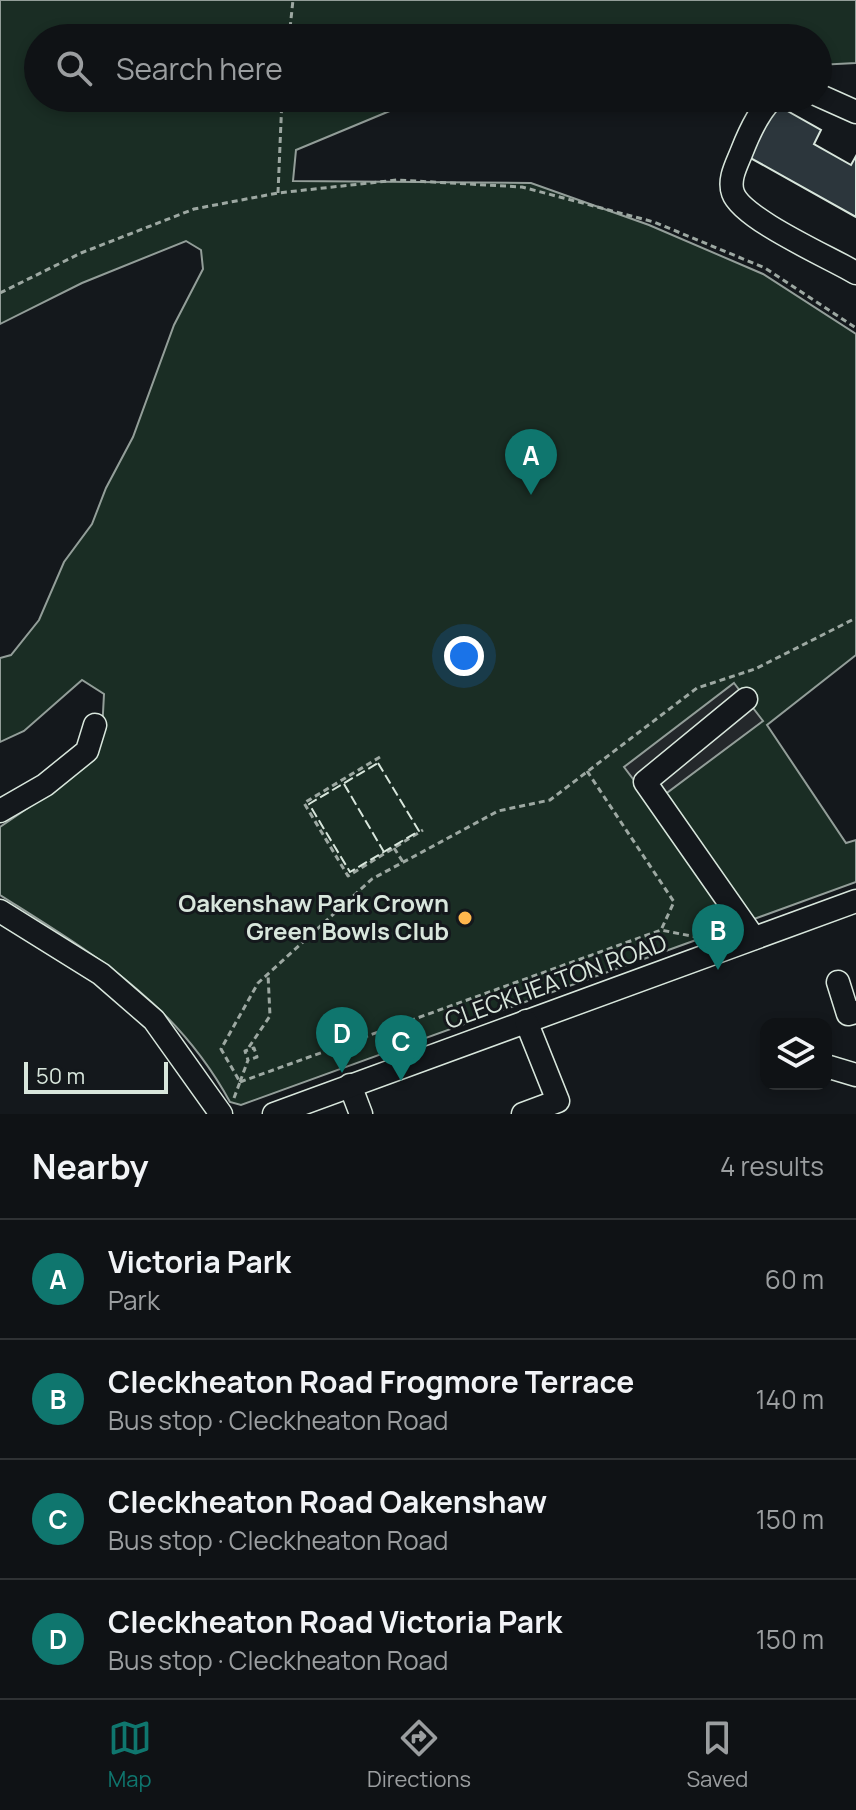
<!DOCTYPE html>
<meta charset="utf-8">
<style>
body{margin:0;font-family:Manrope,sans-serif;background:#1d2022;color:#f1f3f6}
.controls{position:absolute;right:24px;bottom:24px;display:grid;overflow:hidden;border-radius:16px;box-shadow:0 4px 12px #0003}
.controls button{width:72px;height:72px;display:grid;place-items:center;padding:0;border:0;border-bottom:2px solid #2f3234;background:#0f1215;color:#f1f3f6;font:40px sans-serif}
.scale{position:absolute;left:24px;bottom:20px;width:144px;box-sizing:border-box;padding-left:8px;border:4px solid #d8e6dc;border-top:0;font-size:22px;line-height:28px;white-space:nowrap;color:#d8e6dc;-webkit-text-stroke:6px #14181c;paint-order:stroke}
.you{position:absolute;left:464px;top:656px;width:28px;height:28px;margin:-20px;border:6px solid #fff;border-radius:50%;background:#1a73e8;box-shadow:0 0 0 12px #1a73e833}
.badge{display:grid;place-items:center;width:52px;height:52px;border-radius:50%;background:#0f766e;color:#fff;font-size:26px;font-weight:700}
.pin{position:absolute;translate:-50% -66px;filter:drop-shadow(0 2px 4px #0008)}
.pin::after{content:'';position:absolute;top:42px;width:28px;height:24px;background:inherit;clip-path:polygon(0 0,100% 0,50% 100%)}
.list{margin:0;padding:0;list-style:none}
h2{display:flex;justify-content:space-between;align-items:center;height:104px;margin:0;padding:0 32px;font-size:34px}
h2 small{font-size:26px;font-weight:400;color:#9b9ea0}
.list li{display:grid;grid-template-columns:52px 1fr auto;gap:24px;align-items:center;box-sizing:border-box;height:120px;padding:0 32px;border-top:2px solid #2f3234}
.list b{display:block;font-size:30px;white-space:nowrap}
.list p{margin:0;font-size:26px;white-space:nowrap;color:#9b9ea0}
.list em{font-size:26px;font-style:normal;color:#9b9ea0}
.icon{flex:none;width:44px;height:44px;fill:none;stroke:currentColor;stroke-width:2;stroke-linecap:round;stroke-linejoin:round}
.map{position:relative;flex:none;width:856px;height:1114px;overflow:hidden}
.search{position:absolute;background:#0f1215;box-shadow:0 4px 12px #0003;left:24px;right:24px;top:24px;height:88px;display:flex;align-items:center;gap:20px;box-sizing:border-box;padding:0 28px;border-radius:44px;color:#9b9ea0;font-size:30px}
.sheet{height:584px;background:#0f1215}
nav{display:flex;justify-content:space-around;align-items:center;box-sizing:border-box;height:112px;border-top:2px solid #2f3234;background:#0f1215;font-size:22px;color:#9b9ea0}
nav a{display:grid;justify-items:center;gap:4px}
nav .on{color:#0f766e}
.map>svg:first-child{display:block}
.green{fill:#1a2d24;stroke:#939e99;stroke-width:2}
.parking{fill:#24282b;stroke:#939e99;stroke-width:2}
.building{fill:#2c363c;stroke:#d8e6dc;stroke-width:2}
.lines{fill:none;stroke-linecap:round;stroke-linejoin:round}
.minor-casing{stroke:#d8e6dc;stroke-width:25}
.path{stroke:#9da8a2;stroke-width:3;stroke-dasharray:6 4;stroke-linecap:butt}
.minor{stroke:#14181c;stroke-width:22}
.fence{stroke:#d8e6dc;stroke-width:2;stroke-dasharray:10 4;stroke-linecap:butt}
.poi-dot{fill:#ffb74d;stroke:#14181c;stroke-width:3}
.labels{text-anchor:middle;stroke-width:6;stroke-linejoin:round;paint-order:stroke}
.poi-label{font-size:24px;font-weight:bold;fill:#d8e6dc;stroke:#14181c;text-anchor:end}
.street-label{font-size:24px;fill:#d8e6dc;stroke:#14181c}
</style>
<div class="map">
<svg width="856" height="1114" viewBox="0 0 856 1114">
<rect width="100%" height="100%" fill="#14181c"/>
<!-- green -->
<path class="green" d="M 0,0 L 856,0 L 856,63 L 818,65 L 818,38 L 38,38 L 38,98 L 421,98 L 296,150 L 293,181 L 531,183 L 649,225 L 763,274 L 856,334 L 856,655 L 767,725 L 846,843 L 856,840 L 856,882 L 241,1105 L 230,1102 C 175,1001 93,954 0,895 L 0,827 L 60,786 L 102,732 L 104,694 L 82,680 L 24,731 L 0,742 L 0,658 L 11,655 L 39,620 L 64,562 L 92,524 L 106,488 L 133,437 L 174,325 L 203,269 L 201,250 L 186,241 L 82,283 L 0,324 Z"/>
<!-- parking -->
<path class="parking" d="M 734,683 L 763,721 L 652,804 L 624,767 Z"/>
<!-- building -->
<path class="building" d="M 775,104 L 821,130 L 814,144 L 851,165 L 856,156 L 856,217 L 747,156 Z"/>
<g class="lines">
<defs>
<g id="minor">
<path d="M 818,95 L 856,112"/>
<path d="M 773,98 C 759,111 749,133 742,151 C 737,164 728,179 733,193 C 742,219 829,257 856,273"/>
<path d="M 746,699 L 645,782 L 754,938"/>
<path d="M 0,811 L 45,785 L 87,751 L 95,725"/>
<path d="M 0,911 L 101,974 L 154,1020 L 221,1114"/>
<path d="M 838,982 L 848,1014 L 856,1012"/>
<path d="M 826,1066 L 856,1075"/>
<path d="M 350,1085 L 361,1114"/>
<path d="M 274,1114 L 856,901"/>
<path d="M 523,1114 L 558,1101 L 526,1021"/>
</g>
</defs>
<!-- minor casing -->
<use href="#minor" class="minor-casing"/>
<!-- path -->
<g class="path">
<path d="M 289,38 L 293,0"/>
<path d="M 278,193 L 282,98"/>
<path d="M 0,293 L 81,253 L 194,209 L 278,193 L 397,180 L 522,187 L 654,222 L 765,268 L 856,328"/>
<path d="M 380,757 L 304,803 L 348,876 L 423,830"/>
<path d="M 587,771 L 674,902 L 661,930"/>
<path d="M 394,848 L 403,862"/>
<path d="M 249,1047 L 270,1016 L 268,974"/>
<path d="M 240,1082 L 661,930 L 696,937"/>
<path d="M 240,1082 L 248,1060 L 245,1051 L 254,1048 L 257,1057 L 248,1060"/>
<path d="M 234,1098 L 240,1082 L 221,1049 L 258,983 L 372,879 L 498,811 L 550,800 L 697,688 L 755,669 L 856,618"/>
</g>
<!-- minor -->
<use href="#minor" class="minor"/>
<!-- fence -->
<g class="fence">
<path d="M 378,763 L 419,831 L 350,872 L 309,804 Z"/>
<path d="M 344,784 L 384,852"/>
</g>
</g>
<!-- markers -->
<circle class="poi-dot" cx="465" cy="918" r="8"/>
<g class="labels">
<!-- poi labels -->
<g class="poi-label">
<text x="449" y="912">Oakenshaw Park Crown<tspan x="449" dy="28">Green Bowls Club</tspan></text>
</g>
<!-- street labels -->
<g class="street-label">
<text transform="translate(556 982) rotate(-20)" y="8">CLECKHEATON ROAD</text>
</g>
</g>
</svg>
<div class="controls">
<button><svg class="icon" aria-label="layers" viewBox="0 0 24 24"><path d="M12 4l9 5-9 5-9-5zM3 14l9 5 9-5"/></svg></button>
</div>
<div class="scale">50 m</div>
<div class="you"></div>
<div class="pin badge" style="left:531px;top:495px">A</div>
<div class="pin badge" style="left:718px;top:970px">B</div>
<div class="pin badge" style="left:401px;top:1081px">C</div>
<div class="pin badge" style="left:342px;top:1073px">D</div>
<div class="search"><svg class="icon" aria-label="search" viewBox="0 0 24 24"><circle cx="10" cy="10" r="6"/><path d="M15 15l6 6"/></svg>Search here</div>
</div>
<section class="sheet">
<h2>Nearby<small>4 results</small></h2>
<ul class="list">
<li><span class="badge">A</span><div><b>Victoria Park</b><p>Park</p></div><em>60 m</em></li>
<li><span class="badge">B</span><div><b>Cleckheaton Road Frogmore Terrace</b><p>Bus stop · Cleckheaton Road</p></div><em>140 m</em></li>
<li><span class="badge">C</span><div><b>Cleckheaton Road Oakenshaw</b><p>Bus stop · Cleckheaton Road</p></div><em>150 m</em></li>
<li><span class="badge">D</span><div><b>Cleckheaton Road Victoria Park</b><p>Bus stop · Cleckheaton Road</p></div><em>150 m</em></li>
</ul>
</section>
<nav>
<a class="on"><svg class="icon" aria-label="map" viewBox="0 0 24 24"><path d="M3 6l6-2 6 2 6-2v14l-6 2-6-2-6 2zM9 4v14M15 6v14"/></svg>Map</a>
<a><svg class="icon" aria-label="directions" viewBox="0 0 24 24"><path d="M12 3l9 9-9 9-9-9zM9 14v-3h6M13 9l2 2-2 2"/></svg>Directions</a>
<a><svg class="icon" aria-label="saved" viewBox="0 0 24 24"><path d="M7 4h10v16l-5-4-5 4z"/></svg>Saved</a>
</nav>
